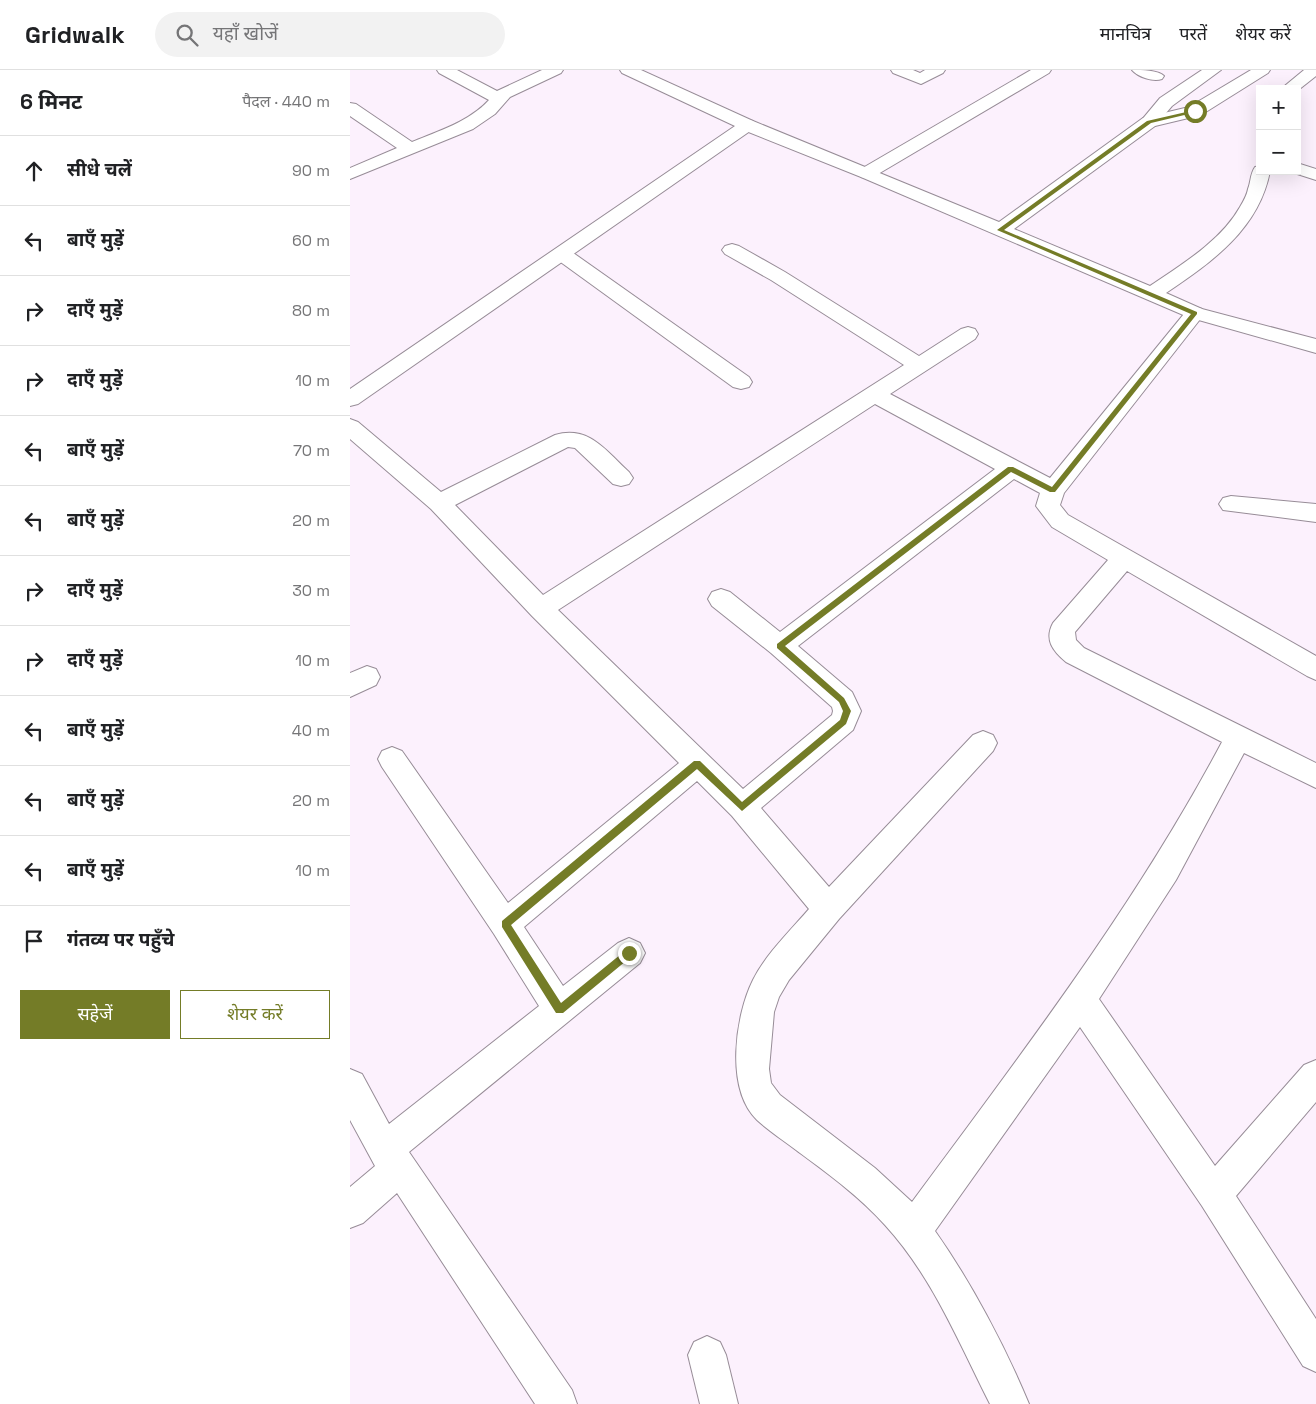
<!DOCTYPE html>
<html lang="hi">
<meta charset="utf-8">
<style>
body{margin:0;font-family:"Space Grotesk","Noto Sans Devanagari",sans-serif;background:#f2f2f2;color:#202124}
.controls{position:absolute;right:15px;top:15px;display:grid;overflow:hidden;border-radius:0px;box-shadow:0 5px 20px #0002}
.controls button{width:45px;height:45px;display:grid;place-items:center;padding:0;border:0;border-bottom:1px solid #e0e0e0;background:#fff;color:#202124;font:25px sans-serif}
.stop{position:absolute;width:15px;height:15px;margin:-11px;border:4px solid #747c27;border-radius:50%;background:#fff}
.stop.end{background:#747c27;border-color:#fff;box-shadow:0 1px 5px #0008}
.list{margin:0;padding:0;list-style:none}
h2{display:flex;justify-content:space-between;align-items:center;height:65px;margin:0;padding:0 20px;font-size:21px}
h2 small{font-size:16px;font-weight:400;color:#757577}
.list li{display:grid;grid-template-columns:32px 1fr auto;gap:15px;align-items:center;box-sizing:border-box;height:70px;padding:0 20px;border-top:1px solid #e0e0e0}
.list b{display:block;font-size:19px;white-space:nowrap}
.list em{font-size:16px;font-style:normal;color:#757577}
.actions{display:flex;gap:10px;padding:15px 20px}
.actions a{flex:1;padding:11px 0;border:1px solid #747c27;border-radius:0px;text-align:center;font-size:18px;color:#747c27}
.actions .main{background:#747c27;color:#fff}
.icon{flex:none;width:28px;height:28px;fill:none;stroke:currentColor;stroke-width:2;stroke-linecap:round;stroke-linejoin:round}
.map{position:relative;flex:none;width:966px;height:1334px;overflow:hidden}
header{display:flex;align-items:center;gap:30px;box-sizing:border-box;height:70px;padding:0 25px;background:#fff;border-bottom:1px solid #e0e0e0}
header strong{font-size:24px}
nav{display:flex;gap:28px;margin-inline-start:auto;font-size:18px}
.search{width:350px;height:45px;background:#f2f2f2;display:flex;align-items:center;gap:12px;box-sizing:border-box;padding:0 18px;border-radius:28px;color:#757577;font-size:19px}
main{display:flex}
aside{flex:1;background:#fff}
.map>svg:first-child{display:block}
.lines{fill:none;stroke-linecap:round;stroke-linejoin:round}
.minor-casing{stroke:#978c97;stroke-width:2}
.tertiary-casing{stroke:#978c97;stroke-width:2}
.secondary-casing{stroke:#978c97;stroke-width:2}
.minor{fill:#fff;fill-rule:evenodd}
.tertiary{fill:#fff;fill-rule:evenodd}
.secondary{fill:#fff;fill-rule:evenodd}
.route{fill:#747c27}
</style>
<header>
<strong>Gridwalk</strong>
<div class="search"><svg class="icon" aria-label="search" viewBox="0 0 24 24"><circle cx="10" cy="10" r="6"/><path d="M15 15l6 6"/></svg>यहाँ खोजें</div>
<nav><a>मानचित्र</a><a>परतें</a><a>शेयर करें</a></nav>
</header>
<main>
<aside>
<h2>6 मिनट<small>पैदल · 440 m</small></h2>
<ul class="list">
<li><svg class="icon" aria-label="ahead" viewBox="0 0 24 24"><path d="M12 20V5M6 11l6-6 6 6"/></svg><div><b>सीधे चलें</b></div><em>90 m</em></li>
<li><svg class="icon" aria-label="left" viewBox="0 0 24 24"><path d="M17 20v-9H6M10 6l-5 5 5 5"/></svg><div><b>बाएँ मुड़ें</b></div><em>60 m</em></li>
<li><svg class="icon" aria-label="right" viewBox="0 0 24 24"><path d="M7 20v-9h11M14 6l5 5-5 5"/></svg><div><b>दाएँ मुड़ें</b></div><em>80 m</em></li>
<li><svg class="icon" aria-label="right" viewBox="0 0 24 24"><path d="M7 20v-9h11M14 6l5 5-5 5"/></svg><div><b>दाएँ मुड़ें</b></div><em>10 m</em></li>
<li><svg class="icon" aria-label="left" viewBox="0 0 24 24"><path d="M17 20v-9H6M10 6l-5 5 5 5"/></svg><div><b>बाएँ मुड़ें</b></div><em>70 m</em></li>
<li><svg class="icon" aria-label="left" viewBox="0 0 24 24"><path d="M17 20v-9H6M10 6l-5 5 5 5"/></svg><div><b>बाएँ मुड़ें</b></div><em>20 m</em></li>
<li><svg class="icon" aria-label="right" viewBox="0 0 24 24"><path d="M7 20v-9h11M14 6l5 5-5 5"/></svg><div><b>दाएँ मुड़ें</b></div><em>30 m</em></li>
<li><svg class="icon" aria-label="right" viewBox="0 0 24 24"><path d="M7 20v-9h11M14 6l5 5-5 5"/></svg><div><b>दाएँ मुड़ें</b></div><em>10 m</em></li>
<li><svg class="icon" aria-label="left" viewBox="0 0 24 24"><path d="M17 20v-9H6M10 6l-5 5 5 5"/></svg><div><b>बाएँ मुड़ें</b></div><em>40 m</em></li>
<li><svg class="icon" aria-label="left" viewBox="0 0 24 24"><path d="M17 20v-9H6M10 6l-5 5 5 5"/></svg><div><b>बाएँ मुड़ें</b></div><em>20 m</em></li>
<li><svg class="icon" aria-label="left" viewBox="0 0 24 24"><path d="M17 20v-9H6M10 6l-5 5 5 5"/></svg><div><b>बाएँ मुड़ें</b></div><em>10 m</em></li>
<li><svg class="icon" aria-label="arrive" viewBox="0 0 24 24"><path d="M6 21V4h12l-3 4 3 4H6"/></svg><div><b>गंतव्य पर पहुँचे</b></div></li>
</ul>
<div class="actions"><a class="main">सहेजें</a><a>शेयर करें</a></div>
</aside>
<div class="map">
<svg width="966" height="1334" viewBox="0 0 966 1334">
<rect width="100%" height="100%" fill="#fcf1fd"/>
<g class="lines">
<defs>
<g id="minor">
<path d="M 87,0 L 107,0 L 147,21 L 192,0 L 213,0 L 211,3 L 160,27 L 145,44 L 123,59 L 0,109 L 0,98 L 47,78 L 0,46 L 0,33 L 6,34 L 62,72 C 88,61 119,52 139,30 L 89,3 Z"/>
<path d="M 541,0 L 563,0 L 570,3 L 575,0 L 595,0 L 593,3 L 571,14 L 543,3 Z"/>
<path d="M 681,0 L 701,0 L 699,3 L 523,107 L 517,108 L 511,107 L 508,103 L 511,99 Z"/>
<path d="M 782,0 C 792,0 808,0 814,6 L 812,9 C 803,12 788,7 782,0 Z"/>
<path d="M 852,0 L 871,0 L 822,36 L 805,56 L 799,57 L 793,56 L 790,52 L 810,28 Z"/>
<path d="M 947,93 L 966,99 L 966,110 L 941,102 L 947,101 Z"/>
<path d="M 382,174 L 389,176 L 435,202 L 569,286 L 611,259 L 618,257 L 625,259 L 628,264 L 625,269 L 540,324 L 700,408 L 838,239 L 845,237 L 852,239 L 855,243 L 714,423 L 710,435 L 718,445 L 966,586 L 966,610 L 957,606 L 777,501 L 725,562 L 726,570 L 734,578 L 966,693 L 966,718 L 894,683 L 826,810 L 749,929 L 865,1096 L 954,995 L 966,990 L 966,1032 L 886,1126 L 966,1249 L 966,1302 L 953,1296 L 852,1136 L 730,957 L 585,1161 C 621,1212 655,1276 679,1334 L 640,1334 C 609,1273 582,1206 535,1155 C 509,1126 477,1103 446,1080 C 433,1070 419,1061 407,1050 C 375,1019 385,946 403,910 C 416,884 440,861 459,839 L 382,746 L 347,711 L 174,857 L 213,916 L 268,873 L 279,868 L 290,873 L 295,883 L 290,893 L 59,1082 L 222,1320 L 227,1334 L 185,1334 L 47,1123 L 13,1153 L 0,1158 L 0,1117 L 25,1096 L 0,1050 L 0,999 L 12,1004 L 39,1054 L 189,936 L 144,864 L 32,697 L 28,689 L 32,681 L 42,677 L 52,681 L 158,833 L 329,693 L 182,546 L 81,439 L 0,369 L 0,349 L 8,352 L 91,422 L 205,365 C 239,355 256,381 279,402 L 283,408 L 279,414 L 271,416 L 263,414 L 225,378 L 218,377 L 105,435 L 193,525 L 554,295 L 421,210 L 375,184 L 372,180 L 375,176 ZM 525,334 L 645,399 L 430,562 L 380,522 L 371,519 L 362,522 L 358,529 L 362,536 L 421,583 L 482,637 L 483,641 L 482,645 L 393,719 L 208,540 ZM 664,409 L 690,423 L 686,436 L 702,457 L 758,490 L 703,553 C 694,570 703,581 716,592 L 872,672 C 785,836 672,983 562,1132 L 525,1098 L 430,1025 L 421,1013 L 419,999 L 424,942 L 429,927 L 439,910 L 489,849 L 643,681 L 647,673 L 643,665 L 633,661 L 623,665 L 479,817 L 411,738 L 503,660 L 511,641 L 502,622 L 448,576 Z"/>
<path d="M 212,178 L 219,180 L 399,307 L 402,312 L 399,317 L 391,319 L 383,317 L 205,188 L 202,184 L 205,180 Z"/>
<path d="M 881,426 L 966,434 L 966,452 L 873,440 L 869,434 L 873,428 Z"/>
<path d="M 17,596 L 26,599 L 30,607 L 26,615 L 0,627 L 0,603 Z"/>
<path d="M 357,1266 L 370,1272 L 376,1285 L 388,1334 L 350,1334 L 338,1285 L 344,1272 Z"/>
</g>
<g id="tertiary">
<path d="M 901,0 L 920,0 L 918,3 L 851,45 L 805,56 L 664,159 L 800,216 C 831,195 871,171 890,137 C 893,132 897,125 898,119 C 901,112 900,104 905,97 L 910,96 L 910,101 L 920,101 C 909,159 862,192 816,223 L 852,239 L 966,269 L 966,283 L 838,247 L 511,107 L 391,59 L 388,55 L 391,51 L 397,50 L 403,51 L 649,152 L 793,48 L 839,37 Z"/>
<path d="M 954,0 L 966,0 L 966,6 L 947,21 L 947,19 L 931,19 Z"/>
</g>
<path id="secondary" d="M 270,0 L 291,0 L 403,51 L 406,55 L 403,59 L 8,334 L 0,336 L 0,319 L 385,56 L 272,3 Z"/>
</defs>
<!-- minor casing -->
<use href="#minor" class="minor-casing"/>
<!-- tertiary casing -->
<use href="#tertiary" class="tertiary-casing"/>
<!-- secondary casing -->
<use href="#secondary" class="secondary-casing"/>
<!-- minor -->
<use href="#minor" class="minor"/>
<!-- tertiary -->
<use href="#tertiary" class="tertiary"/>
<!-- secondary -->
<use href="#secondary" class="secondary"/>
</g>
<!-- route -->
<path class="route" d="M 845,40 L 847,42 L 801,53 L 654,160 L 847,242 L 847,244 L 705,422 L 700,422 L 661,402 L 435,576 L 494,628 L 501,641 L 496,654 L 392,741 L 347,699 L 161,855 L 211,933 L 276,880 L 282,880 L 282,886 L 213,943 L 206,943 L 152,857 L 152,851 L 344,691 L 350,691 L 392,732 L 490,650 L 493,641 L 489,632 L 427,578 L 427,574 L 658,397 L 663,397 L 702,417 L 841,244 L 647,160 L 797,51 Z"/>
</svg>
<div class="controls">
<button>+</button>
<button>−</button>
</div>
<div class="stop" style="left:845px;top:41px"></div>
<div class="stop end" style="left:279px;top:883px"></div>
</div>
</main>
